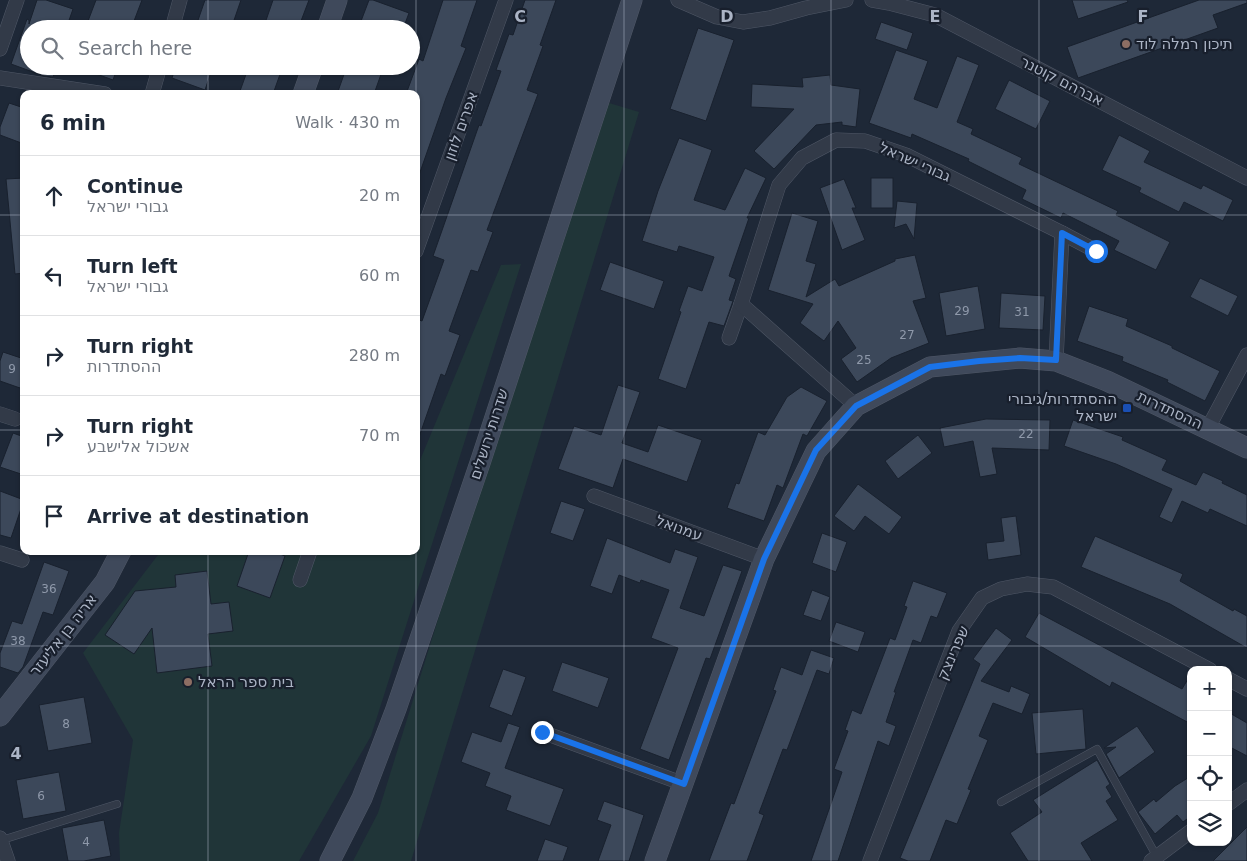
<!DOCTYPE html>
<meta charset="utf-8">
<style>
body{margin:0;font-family:"DejaVu Sans","Noto Sans Hebrew",sans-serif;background:#f6f6f7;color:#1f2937}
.controls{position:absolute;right:15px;bottom:15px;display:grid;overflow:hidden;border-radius:10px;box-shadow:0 1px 4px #0004}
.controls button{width:45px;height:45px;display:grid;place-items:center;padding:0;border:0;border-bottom:1px solid #e0e1e3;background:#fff;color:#1f2937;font:25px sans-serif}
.stop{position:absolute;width:15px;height:15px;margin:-11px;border:4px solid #1a73e8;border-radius:50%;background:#fff}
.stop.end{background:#1a73e8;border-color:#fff;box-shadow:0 1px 5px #0008}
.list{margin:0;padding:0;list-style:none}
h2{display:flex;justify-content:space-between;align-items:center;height:65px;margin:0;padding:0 20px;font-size:21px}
h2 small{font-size:16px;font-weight:400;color:#747a83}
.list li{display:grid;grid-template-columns:32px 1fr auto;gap:15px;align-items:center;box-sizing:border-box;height:80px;padding:0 20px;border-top:1px solid #e0e1e3}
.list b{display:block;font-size:19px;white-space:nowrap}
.list p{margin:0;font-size:16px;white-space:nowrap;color:#747a83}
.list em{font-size:16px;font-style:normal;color:#747a83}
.icon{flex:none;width:28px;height:28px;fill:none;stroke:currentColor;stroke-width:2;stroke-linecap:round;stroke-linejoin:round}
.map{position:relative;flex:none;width:1247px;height:861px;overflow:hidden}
.search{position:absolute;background:#fff;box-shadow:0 1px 4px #0004;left:20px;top:20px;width:400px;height:55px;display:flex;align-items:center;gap:12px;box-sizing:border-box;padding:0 18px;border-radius:28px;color:#747a83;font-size:19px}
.panel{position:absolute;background:#fff;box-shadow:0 1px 4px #0004;left:20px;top:90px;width:400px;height:465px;border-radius:10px}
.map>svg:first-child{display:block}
.green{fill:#203538}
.building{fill:#3c485a;stroke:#19212e}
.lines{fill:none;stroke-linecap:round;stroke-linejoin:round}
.lane-casing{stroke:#4f5766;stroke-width:8}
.street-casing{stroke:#4f5766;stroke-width:15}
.secondary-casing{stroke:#4f5766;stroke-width:21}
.lane{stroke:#323a48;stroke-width:7}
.street{stroke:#323a48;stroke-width:14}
.secondary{stroke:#3f495b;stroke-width:20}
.route{stroke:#1a73e8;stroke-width:6}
.grid{fill:none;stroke:#abb4c5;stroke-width:1;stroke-opacity:0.55}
.education-dot{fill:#8d6e63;stroke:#181f2c;stroke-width:2}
.transit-dot{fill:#1a4fb4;stroke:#181f2c;stroke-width:2}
.labels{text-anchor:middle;stroke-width:4.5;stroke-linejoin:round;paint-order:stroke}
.number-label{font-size:12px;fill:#8f99aa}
.poi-label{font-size:15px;fill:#abb4c5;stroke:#181f2c;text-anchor:start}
.street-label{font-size:15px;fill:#abb4c5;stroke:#181f2c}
.grid-label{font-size:16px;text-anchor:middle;font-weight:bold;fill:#abb4c5;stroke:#181f2c;stroke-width:4.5;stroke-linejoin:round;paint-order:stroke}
</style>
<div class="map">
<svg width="1247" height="861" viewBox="0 0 1247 861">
<rect width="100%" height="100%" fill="#1e2837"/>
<!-- green -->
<g class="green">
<path d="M 599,100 L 639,112 L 411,861 L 353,861 L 378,813 Z"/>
<path d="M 521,264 L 371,736 L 299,861 L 120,861 L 119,833 L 133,740 L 83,653 L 161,551 L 416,551 L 416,470 L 501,265 Z"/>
</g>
<!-- building -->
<g class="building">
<path d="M 37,0 L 46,0 L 73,9 L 66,29 L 29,29 L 29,66 L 57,66 L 53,77 L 44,76 L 11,64 L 27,19 L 29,20 L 29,24 Z"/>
<path d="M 96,0 L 142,0 L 131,29 L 109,29 L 88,21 Z"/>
<path d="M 205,0 L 241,0 L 231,29 L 204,29 L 196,26 Z"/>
<path d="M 273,0 L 309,0 L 298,29 L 263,29 Z"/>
<path d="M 369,0 L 373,0 L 409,13 L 403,29 L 358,29 Z"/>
<path d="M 443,0 L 477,0 L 461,46 L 466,48 L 446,98 L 418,178 L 416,178 L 416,94 L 406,94 L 419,59 L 423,61 Z"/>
<path d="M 525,0 L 556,0 L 540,45 L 543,46 L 527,90 L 538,94 L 487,230 L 493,232 L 478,272 L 471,270 L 449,331 L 460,335 L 445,376 L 441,374 L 418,440 L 416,439 L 416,319 L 422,321 L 444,260 L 433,256 L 479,125 L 481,126 L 501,71 L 496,70 L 509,34 L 513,35 Z"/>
<path d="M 1072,0 L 1127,0 L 1128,2 L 1078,19 Z"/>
<path d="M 1199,0 L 1247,0 L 1247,3 L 1213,15 L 1218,28 L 1078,78 L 1067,47 Z"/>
<path d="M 881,22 L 913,33 L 907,50 L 875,39 Z"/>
<path d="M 698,28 L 734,40 L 706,121 L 670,109 Z"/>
<path d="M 896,50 L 928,61 L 914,99 L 937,108 L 957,56 L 979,65 L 957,122 L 973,129 L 971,134 L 1022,158 L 1019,164 L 1118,211 L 1116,215 L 1170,242 L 1156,270 L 1114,250 L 1119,241 L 1063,213 L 1061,218 L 1022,199 L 1026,190 L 968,161 L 969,159 L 912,134 L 911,138 L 869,123 Z"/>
<path d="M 80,66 L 118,66 L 113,80 L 80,68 Z"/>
<path d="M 176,66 L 213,66 L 205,90 L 172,78 Z"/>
<path d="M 249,66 L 283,66 L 273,94 L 248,94 L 240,91 Z"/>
<path d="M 347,66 L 384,66 L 374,94 L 337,94 Z"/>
<path d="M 830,75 L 831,85 L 860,89 L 856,127 L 842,125 L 842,122 L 816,125 L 774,169 L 754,151 L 794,109 L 751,107 L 752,84 L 803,87 L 802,78 Z"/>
<path d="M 1009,80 L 1050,101 L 1036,129 L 995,109 Z"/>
<path d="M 9,103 L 24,108 L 24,144 L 0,135 L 0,127 Z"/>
<path d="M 1119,135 L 1150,151 L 1144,162 L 1201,189 L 1203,185 L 1233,200 L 1223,221 L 1184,202 L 1179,212 L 1139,192 L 1141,188 L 1102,170 Z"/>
<path d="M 679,138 L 712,150 L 694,200 L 725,210 L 745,168 L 766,178 L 747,218 L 749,218 L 729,276 L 736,279 L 729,300 L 733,301 L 724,326 L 709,322 L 686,389 L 658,379 L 681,312 L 679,311 L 688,286 L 702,291 L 714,257 L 679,246 L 677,252 L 642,241 L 658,191 Z"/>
<path d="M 24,178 L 24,273 L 15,274 L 6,179 Z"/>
<rect x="871" y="178" width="22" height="30"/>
<path d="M 844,179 L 856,208 L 852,208 L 865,240 L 842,250 L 820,188 Z"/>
<path d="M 897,201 L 917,203 L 914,239 L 906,224 L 894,228 Z"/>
<path d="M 792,213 L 818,221 L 806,261 L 816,264 L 806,297 L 835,279 L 839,286 L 895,261 L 895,259 L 915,255 L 926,298 L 913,301 L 929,343 L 891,358 L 857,382 L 841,359 L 856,348 L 838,321 L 824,341 L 800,323 L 813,304 L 768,290 Z"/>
<path d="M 610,262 L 664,281 L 654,309 L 600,290 Z"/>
<path d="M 1200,278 L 1238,296 L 1228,316 L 1190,297 Z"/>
<path d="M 978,286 L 985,329 L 946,336 L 939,293 Z"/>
<path d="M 1001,293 L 1045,296 L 1043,330 L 999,328 Z"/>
<path d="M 1089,306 L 1128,319 L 1126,326 L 1172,346 L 1172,348 L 1220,371 L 1205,401 L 1167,382 L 1168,380 L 1122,361 L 1123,357 L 1077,341 Z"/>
<path d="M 3,352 L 24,359 L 24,377 L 20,388 L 0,381 L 0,361 Z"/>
<path d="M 618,385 L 640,392 L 622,443 L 648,452 L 658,425 L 702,440 L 687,482 L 623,459 L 613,488 L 558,469 L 574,426 L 601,435 Z"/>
<path d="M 801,387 L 827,401 L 807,436 L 803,434 L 783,488 L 777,485 L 764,521 L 727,508 L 736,483 L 739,484 L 758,432 L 765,435 L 787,397 Z"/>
<path d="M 986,419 L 1050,420 L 1049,450 L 992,448 L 997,474 L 980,477 L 973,441 L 944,447 L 940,428 Z"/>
<path d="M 1073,420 L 1123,437 L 1122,440 L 1167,460 L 1162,470 L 1196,485 L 1203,472 L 1223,481 L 1222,483 L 1247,495 L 1247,526 L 1210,509 L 1208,513 L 1182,501 L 1172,523 L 1159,517 L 1172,489 L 1116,464 L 1064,446 Z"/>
<path d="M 13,433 L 24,437 L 24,475 L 0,467 Z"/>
<path d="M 918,435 L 932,453 L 898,479 L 885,461 Z"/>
<path d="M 858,484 L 902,517 L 889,534 L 865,516 L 854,531 L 834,516 Z"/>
<path d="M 0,491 L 24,500 L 11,538 L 0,535 Z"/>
<path d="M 561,501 L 585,509 L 573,541 L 550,533 Z"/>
<path d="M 1016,516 L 1021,555 L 988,560 L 986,543 L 1004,541 L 1001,518 Z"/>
<path d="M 822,533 L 847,542 L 836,572 L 812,563 Z"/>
<path d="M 1095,536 L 1183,574 L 1180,581 L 1233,611 L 1234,609 L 1247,616 L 1247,648 L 1170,604 L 1081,567 Z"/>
<path d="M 607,538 L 670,563 L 675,549 L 698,557 L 680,608 L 704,616 L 723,565 L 742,571 L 710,659 L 706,658 L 669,760 L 640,749 L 678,648 L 651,638 L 669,590 L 641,580 L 640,583 L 619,575 L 612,594 L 590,586 Z"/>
<path d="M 249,551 L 272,551 L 285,556 L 270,598 L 237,586 Z"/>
<path d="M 44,562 L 69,571 L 53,615 L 43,612 L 23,667 L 18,673 L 0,667 L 0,653 L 12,621 L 22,624 Z"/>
<path d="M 207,571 L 211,604 L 229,602 L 233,631 L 208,634 L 212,666 L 157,673 L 152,628 L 134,654 L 105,635 L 135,591 L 176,587 L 175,575 Z"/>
<path d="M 913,581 L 947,593 L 937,618 L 931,616 L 921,643 L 913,640 L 894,692 L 896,692 L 886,722 L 896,726 L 889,746 L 878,741 L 838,861 L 811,861 L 842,772 L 834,769 L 848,731 L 845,730 L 852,710 L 861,714 L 890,638 L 895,640 L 907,607 L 904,606 Z"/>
<path d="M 812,590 L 830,597 L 821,621 L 803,615 Z"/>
<path d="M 1039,613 L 1182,689 L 1191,674 L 1191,724 L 1112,682 L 1110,687 L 1025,637 Z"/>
<path d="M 836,622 L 865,632 L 858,652 L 829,641 Z"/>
<path d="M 996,628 L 1012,640 L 981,681 L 1009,692 L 1011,686 L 1030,694 L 1022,714 L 993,703 L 979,736 L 988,740 L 968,789 L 971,790 L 957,824 L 946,820 L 930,861 L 908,861 L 900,858 L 980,664 L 973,659 Z"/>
<path d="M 811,650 L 834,658 L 829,674 L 817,670 L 787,750 L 783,749 L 759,813 L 764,815 L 747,861 L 709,861 L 731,803 L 734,804 L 776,691 L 773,690 L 781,667 L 802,675 Z"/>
<path d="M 562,662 L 609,678 L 598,708 L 552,691 Z"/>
<path d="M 503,669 L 526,677 L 512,716 L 489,707 Z"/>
<path d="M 84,697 L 92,743 L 48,751 L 39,705 Z"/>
<path d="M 1083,709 L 1086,749 L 1036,754 L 1032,713 Z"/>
<path d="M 1228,712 L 1247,723 L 1247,756 L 1228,746 Z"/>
<path d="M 508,723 L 520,727 L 505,768 L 564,789 L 550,826 L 506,810 L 511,796 L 485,786 L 490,773 L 461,762 L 472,732 L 501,742 Z"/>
<path d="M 1137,726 L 1155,752 L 1119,778 L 1106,754 L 1116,747 L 1104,748 Z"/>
<path d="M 1097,760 L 1110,784 L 1106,787 L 1112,797 L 1106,801 L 1118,820 L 1081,843 L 1092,861 L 1028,861 L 1010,833 L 1042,812 L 1033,800 Z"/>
<path d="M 59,772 L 66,811 L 23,819 L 16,780 Z"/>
<path d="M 1191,776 L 1191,816 L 1183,822 L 1177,815 L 1155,834 L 1138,812 L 1154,799 L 1156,802 L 1175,786 Z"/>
<path d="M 604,801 L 644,815 L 629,861 L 598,861 L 611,825 L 597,820 Z"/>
<path d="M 104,820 L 111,856 L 84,861 L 68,861 L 62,828 Z"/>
<path d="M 1247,827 L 1247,861 L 1213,861 Z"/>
<path d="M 545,839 L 568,847 L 563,861 L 537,861 Z"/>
</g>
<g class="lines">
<defs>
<g id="lane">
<path d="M 1001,802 L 1097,749 L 1157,857"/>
<path d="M 2,840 L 117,804"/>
</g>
<g id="street">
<path d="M 678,0 L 717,17 L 743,22 L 770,18 L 806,8 L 846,0"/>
<path d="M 872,0 L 889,3 L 935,15 L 1247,178"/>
<path d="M 172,29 L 180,0"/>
<path d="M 0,49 L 17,0"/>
<path d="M 0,78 L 105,94"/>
<path d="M 152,94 L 160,66"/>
<path d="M 1062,233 L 1096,251"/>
<path d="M 416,251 L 506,0"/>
<path d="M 729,338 L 741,304"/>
<path d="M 856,406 L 741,304 L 779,185 L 802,158 L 836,140 L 865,141 L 906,155 L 1062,233 L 1056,361"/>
<path d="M 0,414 L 15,419"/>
<path d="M 1208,428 L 1247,355"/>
<path d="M 594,496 L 764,559"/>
<path d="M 0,553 L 22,560"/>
<path d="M 300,580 L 310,551"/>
<path d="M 1228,679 L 1247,689"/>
<path d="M 542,732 L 684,784"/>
<path d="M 1228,804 L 1247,790"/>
<path d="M 0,838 L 8,861"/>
<path d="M 870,861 L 959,631 L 982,598 L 1001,589 L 1027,584 L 1053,587 L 1210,670"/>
<path d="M 1151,861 L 1191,831"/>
</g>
<g id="secondary">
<path d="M 327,29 L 337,0"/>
<path d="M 303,94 L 313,66"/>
<path d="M 0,716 L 105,582 L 121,551"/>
<path d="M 330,861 L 362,798 L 396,709 L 481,460 L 632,0"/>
<path d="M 655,861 L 764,559 L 816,451 L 856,406 L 930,367 L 1020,358 L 1056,361 L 1107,381 L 1247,448"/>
</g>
</defs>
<!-- lane casing -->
<use href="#lane" class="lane-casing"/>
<!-- street casing -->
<use href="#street" class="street-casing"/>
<!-- secondary casing -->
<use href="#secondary" class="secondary-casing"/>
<!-- lane -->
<use href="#lane" class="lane"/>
<!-- street -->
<use href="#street" class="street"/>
<!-- secondary -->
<use href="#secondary" class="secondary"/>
</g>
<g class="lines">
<!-- route -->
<path class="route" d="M 542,732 L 684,784 L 764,559 L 816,450 L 856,406 L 930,367 L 979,361 L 1020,358 L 1056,360 L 1062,233 L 1096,251"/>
</g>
<!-- grid -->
<path class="grid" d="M 208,0 L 208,29M 416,0 L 416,94M 624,0 L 624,861M 831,0 L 831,861M 1039,0 L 1039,861M 208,66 L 208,94M 0,215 L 24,215M 416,215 L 1247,215M 0,430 L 24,430M 416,430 L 1247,430M 208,551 L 208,861M 416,551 L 416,861M 0,646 L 1247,646"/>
<!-- markers -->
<g class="education-dot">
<circle cx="1126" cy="44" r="5"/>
<circle cx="188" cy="682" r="5"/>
</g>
<rect class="transit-dot" x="1122" y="403" width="10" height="10" rx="2.5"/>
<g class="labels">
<!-- number labels -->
<g class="number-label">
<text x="962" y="315">29</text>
<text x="1022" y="316">31</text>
<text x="907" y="339">27</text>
<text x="864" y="364">25</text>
<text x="12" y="373">9</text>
<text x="1026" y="438">22</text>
<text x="49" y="593">36</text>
<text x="18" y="645">38</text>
<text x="66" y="728">8</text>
<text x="41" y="800">6</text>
<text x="86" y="846">4</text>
</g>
<!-- poi labels -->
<g class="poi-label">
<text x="1136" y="49">תיכון רמלה לוד</text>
<text x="1117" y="404" text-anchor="end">ההסתדרות/גיבורי<tspan x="1117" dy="17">ישראל</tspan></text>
<text x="198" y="687">בית ספר הראל</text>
</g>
<!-- street labels -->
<g class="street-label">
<text transform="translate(1062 81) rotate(27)" y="5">אברהם קוטנר</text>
<text transform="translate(461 126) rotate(-70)" y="5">אפרים לוזון</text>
<text transform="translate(915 162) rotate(24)" y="5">גבורי ישראל</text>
<text transform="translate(1170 410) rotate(25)" y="5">ההסתדרות</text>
<text transform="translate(489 434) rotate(-72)" y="5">שדרות ירושלים</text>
<text transform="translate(679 528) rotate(20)" y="5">עמנואל</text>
<text transform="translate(63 635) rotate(-52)" y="5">אריה בן אליעזר</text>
<text transform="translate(953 653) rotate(-66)" y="5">שפרינצק</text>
</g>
</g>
<g class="grid-label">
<text x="520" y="22">C</text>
<text x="727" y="22">D</text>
<text x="935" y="22">E</text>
<text x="1143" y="22">F</text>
<text x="16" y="759">4</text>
</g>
</svg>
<div class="controls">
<button>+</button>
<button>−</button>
<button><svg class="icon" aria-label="locate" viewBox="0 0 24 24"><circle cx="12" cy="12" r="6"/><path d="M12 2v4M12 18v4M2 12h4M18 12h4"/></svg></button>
<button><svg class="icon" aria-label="layers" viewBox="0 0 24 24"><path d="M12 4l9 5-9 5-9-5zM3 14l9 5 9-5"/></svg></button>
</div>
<div class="stop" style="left:1096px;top:251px"></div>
<div class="stop end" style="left:542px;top:732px"></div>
<div class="search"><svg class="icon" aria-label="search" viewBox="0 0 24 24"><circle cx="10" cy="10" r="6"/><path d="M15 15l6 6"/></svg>Search here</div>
<section class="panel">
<h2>6 min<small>Walk · 430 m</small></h2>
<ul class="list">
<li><svg class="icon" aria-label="ahead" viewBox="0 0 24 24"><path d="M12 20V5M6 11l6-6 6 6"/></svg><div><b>Continue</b><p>גבורי ישראל</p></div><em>20 m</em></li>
<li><svg class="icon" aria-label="left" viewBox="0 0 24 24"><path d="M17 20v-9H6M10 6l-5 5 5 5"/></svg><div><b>Turn left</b><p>גבורי ישראל</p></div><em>60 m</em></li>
<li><svg class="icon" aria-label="right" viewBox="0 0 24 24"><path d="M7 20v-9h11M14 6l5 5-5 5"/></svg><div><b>Turn right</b><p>ההסתדרות</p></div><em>280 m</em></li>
<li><svg class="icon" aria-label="right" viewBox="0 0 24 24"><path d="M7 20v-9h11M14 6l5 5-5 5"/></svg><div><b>Turn right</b><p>אשכול אלישבע</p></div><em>70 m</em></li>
<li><svg class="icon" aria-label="arrive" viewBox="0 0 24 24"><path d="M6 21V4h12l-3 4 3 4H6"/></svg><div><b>Arrive at destination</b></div></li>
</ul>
</section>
</div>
